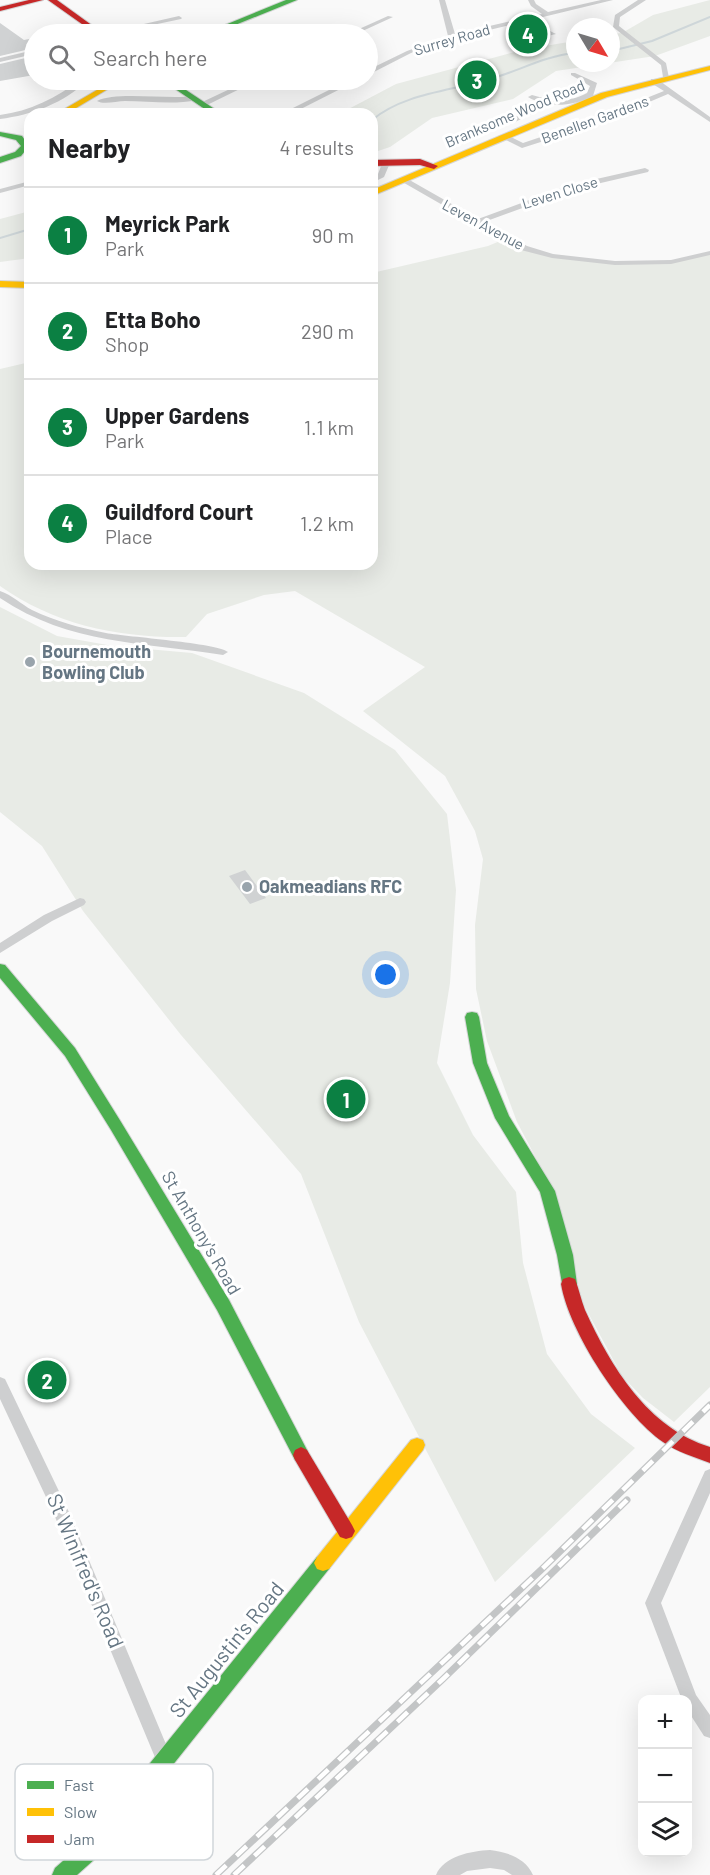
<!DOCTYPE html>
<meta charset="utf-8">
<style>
body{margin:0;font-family:Barlow,sans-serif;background:#f6f6f6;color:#202124}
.controls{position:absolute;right:18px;bottom:18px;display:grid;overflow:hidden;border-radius:12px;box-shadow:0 6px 24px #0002}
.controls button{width:54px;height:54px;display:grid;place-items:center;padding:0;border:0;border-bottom:2px solid #e0e0e0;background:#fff;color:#202124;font:30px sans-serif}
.compass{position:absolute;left:566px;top:18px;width:54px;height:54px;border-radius:50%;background:#fff;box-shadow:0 6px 24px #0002;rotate:128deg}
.you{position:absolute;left:386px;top:975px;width:21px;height:21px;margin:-15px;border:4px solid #fff;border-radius:50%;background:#1a73e8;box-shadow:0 0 0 9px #1a73e833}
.badge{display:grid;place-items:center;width:39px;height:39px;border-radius:50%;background:#0b8043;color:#fff;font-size:20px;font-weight:700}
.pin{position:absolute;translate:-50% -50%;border:3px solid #fff;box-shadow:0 2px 6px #0006}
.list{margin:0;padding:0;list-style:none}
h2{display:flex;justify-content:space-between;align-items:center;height:78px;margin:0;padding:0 24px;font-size:26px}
h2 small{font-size:20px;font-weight:400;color:#757577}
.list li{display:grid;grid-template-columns:39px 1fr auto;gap:18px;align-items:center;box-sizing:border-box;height:96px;padding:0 24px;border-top:2px solid #e0e0e0}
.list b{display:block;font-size:22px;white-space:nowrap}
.list p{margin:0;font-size:20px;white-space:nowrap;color:#757577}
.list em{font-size:20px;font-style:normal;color:#757577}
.icon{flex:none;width:33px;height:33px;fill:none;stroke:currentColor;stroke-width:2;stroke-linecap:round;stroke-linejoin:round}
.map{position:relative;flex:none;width:710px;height:1875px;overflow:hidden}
.search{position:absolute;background:#fff;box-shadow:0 6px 24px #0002;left:24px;top:24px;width:354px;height:66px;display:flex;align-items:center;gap:15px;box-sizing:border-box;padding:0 21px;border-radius:33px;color:#757577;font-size:22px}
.panel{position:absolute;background:#fff;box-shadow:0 6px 24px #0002;left:24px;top:108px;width:354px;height:462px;border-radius:18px}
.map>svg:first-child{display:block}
.green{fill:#e8ebe6}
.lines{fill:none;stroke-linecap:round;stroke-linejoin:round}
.stream{stroke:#ced6d9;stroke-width:2}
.building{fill:#d0d2d3}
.fast-casing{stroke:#d5d6d7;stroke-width:2}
.slow-casing{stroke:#d5d6d7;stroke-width:2}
.jam-casing{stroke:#d5d6d7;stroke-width:2}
.street{fill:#cecfd0;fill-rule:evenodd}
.fast{fill:#4caf50;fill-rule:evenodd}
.slow{fill:#ffc107;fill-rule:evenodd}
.jam{fill:#c62828;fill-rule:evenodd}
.rail-casing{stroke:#c3c5c6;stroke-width:7}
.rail{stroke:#fff;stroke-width:4.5;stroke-dasharray:14;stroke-linecap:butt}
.poi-dot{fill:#99a4ac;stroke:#fff;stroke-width:2}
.labels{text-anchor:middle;stroke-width:6;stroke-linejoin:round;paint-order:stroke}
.far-street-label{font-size:15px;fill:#657683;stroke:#fff}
.poi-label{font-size:18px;font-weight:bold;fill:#657683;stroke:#fff;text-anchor:start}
.street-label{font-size:18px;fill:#657683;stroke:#fff}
.near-street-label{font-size:21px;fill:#657683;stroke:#fff}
.key{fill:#fff;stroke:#d1d6da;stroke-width:1.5}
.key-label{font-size:16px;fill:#657683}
</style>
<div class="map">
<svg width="710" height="1875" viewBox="0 0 710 1875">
<rect width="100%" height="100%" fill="#f9f9f9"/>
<!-- green -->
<g class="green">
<path d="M 710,0 L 710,36 L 655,56 L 556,71 L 513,99 L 432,118 L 390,147 L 372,153 L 372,114 L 339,114 L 396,84 L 526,49 L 575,41 L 575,63 L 611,63 L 611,34 L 622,33 L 653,15 Z"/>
<path d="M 30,211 L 30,258 L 0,262 L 0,219 Z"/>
<path d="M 507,238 C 549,262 621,266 669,262 C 683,261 697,256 710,253 L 710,1387 L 674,1422 L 643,1398 L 622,1376 L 580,1298 L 557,1198 L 517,1122 L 487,1041 L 476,989 L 475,925 L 483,859 L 475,831 L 445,776 L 363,711 L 425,667 L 295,591 L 264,595 L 207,614 L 186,637 C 119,638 55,625 0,586 L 0,369 L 30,362 L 30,564 L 372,564 L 372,273 L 488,246 Z"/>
<path d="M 0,607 L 57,636 L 113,646 L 192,653 L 304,693 L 395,750 L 447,814 L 456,890 L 450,983 L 437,1063 L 473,1135 L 516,1192 L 523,1263 L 547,1354 L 591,1414 L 635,1448 L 495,1582 L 359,1322 L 301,1174 L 181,1035 L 83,911 L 42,846 L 0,812 Z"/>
</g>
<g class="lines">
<!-- stream -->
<g class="stream">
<path d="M 611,51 L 652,41 L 710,17"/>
<path d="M 372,120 C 404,93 452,91 490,79 C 519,71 544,56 575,53"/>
<path d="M 0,238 L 30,229"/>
</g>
</g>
<!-- building -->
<g class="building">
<path d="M 0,23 L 24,40 L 34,38 L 34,48 L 0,56 Z"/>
<path d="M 542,27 L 556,34 L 535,39 L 522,31 Z"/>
<path d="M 34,56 L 34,75 L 0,81 L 0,64 Z"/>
<path d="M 245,870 L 266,898 L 250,904 L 229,876 Z"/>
</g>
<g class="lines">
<defs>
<g id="fast">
<path d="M 286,0 L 297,0 L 213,34 L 203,34 Z"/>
<path d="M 162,80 L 171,80 L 222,114 L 212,114 Z"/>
<path d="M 0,132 L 22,136 L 29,146 L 21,156 L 0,163 L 0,157 L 15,152 L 21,146 L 16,140 L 0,136 Z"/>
<path d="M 0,964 L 5,965 L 75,1048 L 121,1122 L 229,1300 L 307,1450 L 309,1455 L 307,1460 L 301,1463 L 295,1460 L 217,1310 L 111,1130 L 65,1056 L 0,978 Z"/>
<path d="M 472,1012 L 477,1013 L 479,1017 L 487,1063 L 509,1116 L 555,1191 L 573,1255 L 577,1284 L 575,1289 L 569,1291 L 563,1289 L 557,1255 L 540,1192 L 495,1118 L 473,1063 L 465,1017 L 467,1013 Z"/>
<path d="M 323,1555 L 329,1557 L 332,1563 L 329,1569 L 105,1850 L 77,1875 L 52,1875 L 55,1868 L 91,1836 L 317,1557 Z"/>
</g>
<g id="slow">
<path d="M 710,66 L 710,70 L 607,97 L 372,196 L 372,190 L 601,93 Z"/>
<path d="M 114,80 L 123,80 L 66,114 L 56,114 Z"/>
<path d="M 0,281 L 30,282 L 30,288 L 0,287 Z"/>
<path d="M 417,1438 L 423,1440 L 425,1445 L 423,1450 L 329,1569 L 323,1571 L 317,1569 L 314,1563 L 317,1557 L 411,1440 Z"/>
</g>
<g id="jam">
<path d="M 29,0 L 43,0 L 0,11 L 0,7 Z"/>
<path d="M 48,0 L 57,0 L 104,34 L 96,34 Z"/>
<path d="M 420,159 L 438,166 L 434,169 L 420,165 L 372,166 L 372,160 Z"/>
<path d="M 569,1277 L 575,1279 C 579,1289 581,1300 585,1310 C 611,1367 648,1428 710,1447 L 710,1463 C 694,1457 677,1452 663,1442 C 623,1414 569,1332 561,1284 L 563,1279 Z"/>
<path d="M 301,1447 L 307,1450 L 352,1525 L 355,1531 L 352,1537 L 346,1539 L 340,1537 L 295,1460 L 293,1455 L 295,1450 Z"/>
</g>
</defs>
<!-- fast casing -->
<use href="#fast" class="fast-casing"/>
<!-- slow casing -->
<use href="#slow" class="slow-casing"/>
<!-- jam casing -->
<use href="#jam" class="jam-casing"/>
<!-- street -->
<g class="street">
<path d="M 439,0 L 445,0 L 455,34 L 542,14 L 531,6 L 528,0 L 534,0 L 536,4 L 548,12 L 601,0 L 613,0 L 456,38 L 411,53 L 368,75 L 368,70 L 407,51 L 448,36 Z"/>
<path d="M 638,0 L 646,0 L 620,17 L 619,26 L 666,63 L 669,78 L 663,77 L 661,65 L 613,27 L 615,15 Z"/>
<path d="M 179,16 L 182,18 L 181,19 L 110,34 L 100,34 Z"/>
<path d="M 388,16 L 393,17 L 356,34 L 348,34 Z"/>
<path d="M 34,50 L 34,54 L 0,62 L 0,58 Z"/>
<path d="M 571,73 L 575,73 L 597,83 L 593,96 C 573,106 548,109 528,97 L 532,95 C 552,101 568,103 587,93 L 590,86 L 571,75 Z"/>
<path d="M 651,79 L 657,79 L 710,117 L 710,122 L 668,94 L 600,123 L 522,148 L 498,136 L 505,134 L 523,143 L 594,119 L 664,91 L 651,83 Z"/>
<path d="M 80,80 L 88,80 C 64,103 32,115 0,119 L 0,115 C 30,111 56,98 80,80 Z"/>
<path d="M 249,80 L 258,80 L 205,106 L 198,104 Z"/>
<path d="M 349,80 L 358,80 L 291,114 L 281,114 Z"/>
<path d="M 194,96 L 198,98 L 197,100 C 173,105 149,101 125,101 C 116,101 104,105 97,101 C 116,91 169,100 194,96 Z"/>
<path d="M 539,105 L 546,107 L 515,122 L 508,120 Z"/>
<path d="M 383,161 L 390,163 L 384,177 L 372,183 L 372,178 L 378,174 Z"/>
<path d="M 645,168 L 649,170 L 648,172 L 575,189 L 484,222 L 527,246 L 553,254 L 615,261 L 671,260 L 710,251 L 710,255 L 671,264 L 615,265 L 552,258 L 521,250 L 399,180 L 406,178 L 478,219 L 570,185 Z"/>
<path d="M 30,181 L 30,185 L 0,193 L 0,189 Z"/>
<path d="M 0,591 C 12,595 21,604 32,610 C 55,621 80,628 106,633 C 128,637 217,643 228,652 L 223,655 C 143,642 70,645 0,598 Z"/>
<path d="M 80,898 L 84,899 L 86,902 L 84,905 L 52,921 L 0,953 L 0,943 L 44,915 Z"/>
<path d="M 0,1377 L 5,1379 L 68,1510 L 173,1761 L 171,1767 L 165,1769 L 159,1767 L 53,1512 L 0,1399 Z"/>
<path d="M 710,1469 L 710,1493 L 661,1603 L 696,1695 L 710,1715 L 710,1738 L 704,1736 L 688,1711 L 688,1700 L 682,1700 L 645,1603 L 705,1471 Z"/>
<path d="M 490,1850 C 507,1852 526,1858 533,1875 L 512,1875 L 504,1870 L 490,1868 L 467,1871 L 460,1875 L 436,1875 C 444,1856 471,1851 490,1850 Z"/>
</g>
<!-- fast -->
<use href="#fast" class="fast"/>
<!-- slow -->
<use href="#slow" class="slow"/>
<!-- jam -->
<use href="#jam" class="jam"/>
<defs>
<g id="rail">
<path d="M 216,1875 L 542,1569 L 710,1405"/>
<path d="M 234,1875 L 443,1679 L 627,1500"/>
</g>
</defs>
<!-- rail casing -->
<use href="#rail" class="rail-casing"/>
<!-- rail -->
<use href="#rail" class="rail"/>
</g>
<!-- markers -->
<g class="poi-dot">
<circle cx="30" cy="662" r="6"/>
<circle cx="247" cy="887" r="6"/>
</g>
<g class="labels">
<!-- far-street labels -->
<g class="far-street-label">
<text transform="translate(452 40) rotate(-16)" y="5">Surrey Road</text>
<text transform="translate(515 114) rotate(-23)" y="5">Branksome Wood Road</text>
<text transform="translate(595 120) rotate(-20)" y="5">Benellen Gardens</text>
<text transform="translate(560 193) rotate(-17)" y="5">Leven Close</text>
<text transform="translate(483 225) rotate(28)" y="5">Leven Avenue</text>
</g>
<!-- poi labels -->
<g class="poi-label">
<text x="42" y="658">Bournemouth<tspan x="42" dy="21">Bowling Club</tspan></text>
<text x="259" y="893">Oakmeadians RFC</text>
</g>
<!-- street labels -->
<g class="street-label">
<text transform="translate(201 1233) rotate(60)" y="6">St Anthony's Road</text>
</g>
<!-- near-street labels -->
<g class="near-street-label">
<text transform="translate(85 1571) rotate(67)" y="7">St Winifred's Road</text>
<text transform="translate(227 1650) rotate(-51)" y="7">St Augustin's Road</text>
</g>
</g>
<!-- legend -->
<rect x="15" y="1764" width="198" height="96" rx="9" class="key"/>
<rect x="27" y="1781" width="27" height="8" fill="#4caf50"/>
<rect x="27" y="1808" width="27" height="8" fill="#ffc107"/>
<rect x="27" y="1835" width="27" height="8" fill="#c62828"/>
<g class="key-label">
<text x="64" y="1791">Fast</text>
<text x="64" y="1818">Slow</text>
<text x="64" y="1845">Jam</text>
</g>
</svg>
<div class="controls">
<button>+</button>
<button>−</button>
<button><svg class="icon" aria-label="layers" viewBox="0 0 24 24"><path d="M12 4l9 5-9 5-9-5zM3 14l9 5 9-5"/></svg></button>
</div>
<svg class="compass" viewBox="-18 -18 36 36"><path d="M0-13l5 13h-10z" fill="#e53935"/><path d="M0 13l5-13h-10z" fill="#757577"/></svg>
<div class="you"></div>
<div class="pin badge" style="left:346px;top:1099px">1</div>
<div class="pin badge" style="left:47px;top:1380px">2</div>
<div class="pin badge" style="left:477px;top:80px">3</div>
<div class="pin badge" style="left:528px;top:34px">4</div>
<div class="search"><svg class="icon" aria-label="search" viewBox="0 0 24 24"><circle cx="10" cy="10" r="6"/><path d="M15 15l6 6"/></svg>Search here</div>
<section class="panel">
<h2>Nearby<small>4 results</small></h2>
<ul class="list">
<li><span class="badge">1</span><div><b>Meyrick Park</b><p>Park</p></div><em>90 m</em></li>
<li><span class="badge">2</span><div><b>Etta Boho</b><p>Shop</p></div><em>290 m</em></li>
<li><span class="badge">3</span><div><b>Upper Gardens</b><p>Park</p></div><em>1.1 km</em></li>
<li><span class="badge">4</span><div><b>Guildford Court</b><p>Place</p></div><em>1.2 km</em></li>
</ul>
</section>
</div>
